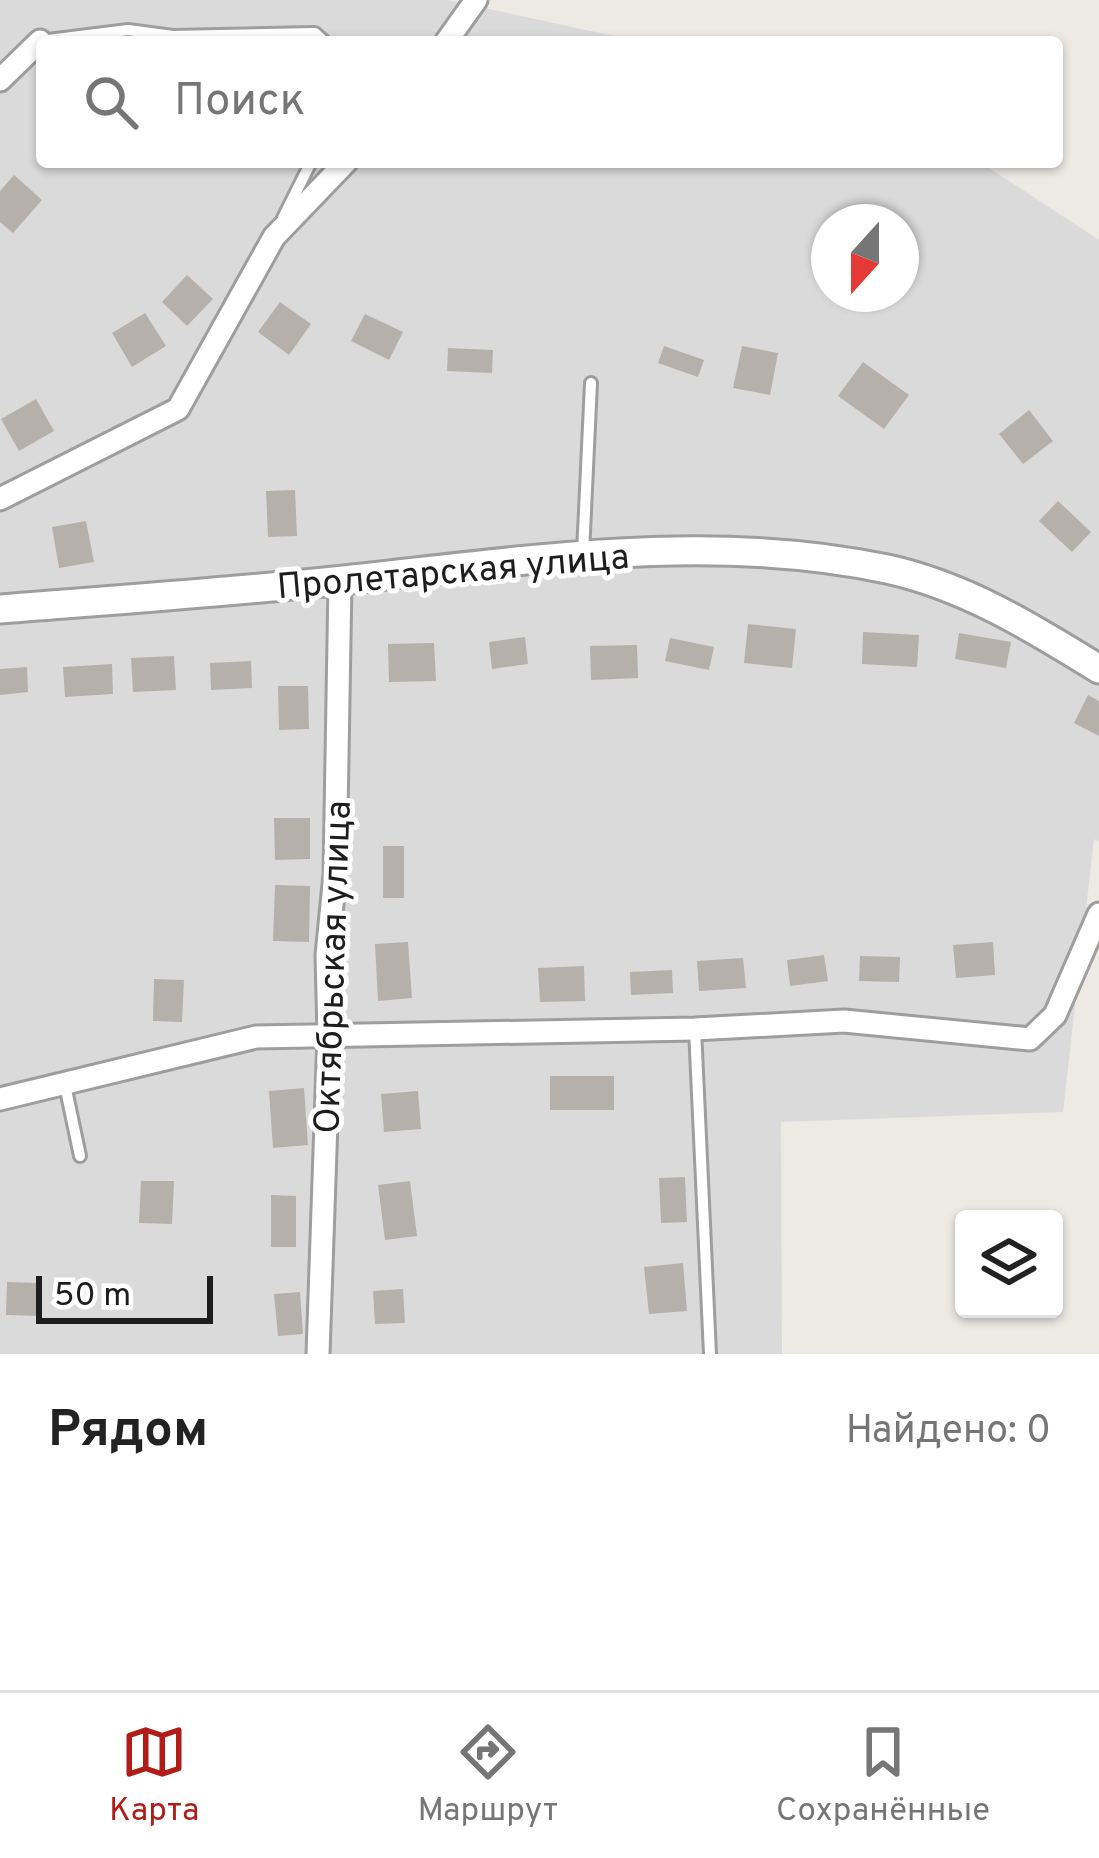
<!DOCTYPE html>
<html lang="ru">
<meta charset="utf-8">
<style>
body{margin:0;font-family:Overpass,sans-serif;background:#f2f2f2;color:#222}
.controls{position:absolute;right:36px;bottom:36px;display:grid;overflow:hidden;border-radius:12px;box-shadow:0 3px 9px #0004}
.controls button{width:108px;height:108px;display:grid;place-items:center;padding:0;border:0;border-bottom:3px solid #e0e0e0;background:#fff;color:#222;font:60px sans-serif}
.compass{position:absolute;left:811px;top:204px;width:108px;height:108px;border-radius:50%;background:#fff;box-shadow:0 3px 9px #0004;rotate:201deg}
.scale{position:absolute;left:36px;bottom:30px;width:177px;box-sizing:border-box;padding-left:12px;border:6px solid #1d1d1d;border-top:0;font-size:33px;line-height:42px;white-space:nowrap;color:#1d1d1d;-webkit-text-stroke:9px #fff;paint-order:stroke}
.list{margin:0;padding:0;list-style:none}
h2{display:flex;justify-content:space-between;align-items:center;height:156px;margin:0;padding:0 48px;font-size:51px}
h2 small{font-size:39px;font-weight:400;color:#767676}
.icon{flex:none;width:66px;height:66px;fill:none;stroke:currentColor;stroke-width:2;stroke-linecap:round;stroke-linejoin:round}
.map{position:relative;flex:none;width:1099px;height:1354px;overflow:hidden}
.search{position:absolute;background:#fff;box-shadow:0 3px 9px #0004;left:36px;right:36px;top:36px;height:132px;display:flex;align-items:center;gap:30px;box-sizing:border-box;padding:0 42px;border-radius:12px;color:#767676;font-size:45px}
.sheet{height:336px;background:#fff}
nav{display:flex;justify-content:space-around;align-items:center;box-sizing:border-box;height:168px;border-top:3px solid #e0e0e0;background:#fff;font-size:33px;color:#767676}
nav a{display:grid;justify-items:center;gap:6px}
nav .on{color:#b11c19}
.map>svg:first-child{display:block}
.residential{fill:#dbdada;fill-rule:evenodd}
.building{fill:#b6b0ab}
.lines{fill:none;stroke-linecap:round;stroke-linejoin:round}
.service-casing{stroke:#9e9e9e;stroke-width:16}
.minor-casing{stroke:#9e9e9e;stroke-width:27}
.tertiary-casing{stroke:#9e9e9e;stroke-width:33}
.service{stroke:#fff;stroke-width:10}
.minor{stroke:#fff;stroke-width:21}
.tertiary{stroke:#fff;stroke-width:27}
.labels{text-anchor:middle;stroke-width:10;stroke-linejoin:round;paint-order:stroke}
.street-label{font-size:36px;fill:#1d1d1d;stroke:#fff}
</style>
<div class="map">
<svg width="1099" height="1354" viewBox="0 0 1099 1354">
<rect width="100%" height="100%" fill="#edeae4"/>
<!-- residential -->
<path class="residential" d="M 0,0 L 447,0 L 642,42 L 42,42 L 42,162 L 980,162 L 1099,240 L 1099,842 L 1094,839 L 1063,1112 L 781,1122 L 782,1354 L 0,1354 ZM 829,222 L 901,222 L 901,294 L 829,294 Z"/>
<!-- building -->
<g class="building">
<path d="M 14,175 L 42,200 L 13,233 L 0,222 L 0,191 Z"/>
<path d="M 187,275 L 213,299 L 187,326 L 162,302 Z"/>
<path d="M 280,302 L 311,324 L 289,355 L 258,332 Z"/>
<path d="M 145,313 L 166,346 L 132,367 L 112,333 Z"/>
<path d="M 365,314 L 403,332 L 389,360 L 351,341 Z"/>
<path d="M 664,346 L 704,360 L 698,377 L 658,363 Z"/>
<path d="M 742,346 L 778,353 L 770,395 L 733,388 Z"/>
<path d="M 448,348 L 493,350 L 492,373 L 447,371 Z"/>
<path d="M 863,362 L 909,395 L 884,429 L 838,396 Z"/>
<path d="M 36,399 L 54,431 L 19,451 L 1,419 Z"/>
<path d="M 1029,410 L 1053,441 L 1023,464 L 999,434 Z"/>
<path d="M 295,490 L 297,536 L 268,537 L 266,491 Z"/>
<path d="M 1058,501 L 1091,532 L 1072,552 L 1039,521 Z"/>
<path d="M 86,521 L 94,562 L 59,568 L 52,527 Z"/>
<path d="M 748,624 L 796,629 L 792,668 L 744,663 Z"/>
<path d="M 863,632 L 919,635 L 917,667 L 862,664 Z"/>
<path d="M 959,633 L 1011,642 L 1006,668 L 955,659 Z"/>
<path d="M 525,637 L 528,664 L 492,669 L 489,642 Z"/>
<path d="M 670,638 L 714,647 L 709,670 L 665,661 Z"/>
<path d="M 434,643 L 436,681 L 389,682 L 388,644 Z"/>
<path d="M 637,645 L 638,678 L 591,680 L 590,646 Z"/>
<path d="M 174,656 L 176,690 L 133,692 L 131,658 Z"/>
<path d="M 251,661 L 252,688 L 211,690 L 210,663 Z"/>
<path d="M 112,664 L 113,694 L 65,697 L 63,667 Z"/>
<path d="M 27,667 L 28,692 L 0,695 L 0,669 Z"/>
<path d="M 278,686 L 308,686 L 309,729 L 279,730 Z"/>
<path d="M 1088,695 L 1099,701 L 1099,736 L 1074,723 Z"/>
<path d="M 274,818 L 310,818 L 310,859 L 275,860 Z"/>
<rect x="383" y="846" width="21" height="52"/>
<path d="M 275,885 L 310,886 L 309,942 L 273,941 Z"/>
<path d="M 408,942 L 412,998 L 378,1001 L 375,944 Z"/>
<path d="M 993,942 L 995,975 L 956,978 L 953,945 Z"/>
<path d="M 824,955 L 828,981 L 790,986 L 787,960 Z"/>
<path d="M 860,956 L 900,957 L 899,982 L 859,981 Z"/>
<path d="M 743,958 L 746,988 L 699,991 L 697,961 Z"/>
<path d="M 584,966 L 585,1001 L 540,1002 L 538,968 Z"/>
<path d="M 672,970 L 673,993 L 631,995 L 630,972 Z"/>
<path d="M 154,979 L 184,980 L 182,1022 L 153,1021 Z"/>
<rect x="550" y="1076" width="64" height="34"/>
<path d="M 304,1088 L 308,1145 L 273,1148 L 269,1091 Z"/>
<path d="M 418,1091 L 421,1129 L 384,1132 L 381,1094 Z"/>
<path d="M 685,1177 L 687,1222 L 661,1223 L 659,1178 Z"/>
<path d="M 141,1181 L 174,1181 L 172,1224 L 139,1223 Z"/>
<path d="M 410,1181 L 417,1236 L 385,1240 L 378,1185 Z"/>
<path d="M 271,1195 L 296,1196 L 296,1247 L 271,1247 Z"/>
<path d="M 683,1263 L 687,1311 L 649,1314 L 644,1267 Z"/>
<path d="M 7,1282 L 40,1283 L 40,1316 L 6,1315 Z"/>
<path d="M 403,1289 L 405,1323 L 375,1324 L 373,1291 Z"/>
<path d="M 300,1292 L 303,1334 L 278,1336 L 274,1294 Z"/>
</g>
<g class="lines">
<defs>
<g id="service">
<path d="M 40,41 L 128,30 L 173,36 L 315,33 L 325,42"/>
<path d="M 283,218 L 311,162"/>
<path d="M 583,553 L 591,383"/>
<path d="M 695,1029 L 710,1354"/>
<path d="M 65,1085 L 80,1156"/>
</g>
<g id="minor">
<path d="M 446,42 L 476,0"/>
<path d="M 0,80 L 40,41"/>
<path d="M 0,499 L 178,409 L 274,237 L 346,162"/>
<path d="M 0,1099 L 256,1037 L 695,1029 L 844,1021 L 1030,1039 L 1055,1015 L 1099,914"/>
<path d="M 318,1354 L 329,1035 L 327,955 L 335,874 L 340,581"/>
</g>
<path id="tertiary" d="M 0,609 C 115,600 230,592 344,580 C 523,561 707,531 887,569 C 965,586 1031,627 1099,669"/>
</defs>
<!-- service casing -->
<use href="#service" class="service-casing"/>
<!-- minor casing -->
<use href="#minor" class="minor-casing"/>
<!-- tertiary casing -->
<use href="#tertiary" class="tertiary-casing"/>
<!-- service -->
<use href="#service" class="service"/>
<!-- minor -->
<use href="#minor" class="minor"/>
<!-- tertiary -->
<use href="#tertiary" class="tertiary"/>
</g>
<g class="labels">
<!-- street labels -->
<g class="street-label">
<text transform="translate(453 570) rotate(-5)" y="13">Пролетарская улица</text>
<text transform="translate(331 967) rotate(-88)" y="13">Октябрьская улица</text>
</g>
</g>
</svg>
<div class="controls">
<button><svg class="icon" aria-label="layers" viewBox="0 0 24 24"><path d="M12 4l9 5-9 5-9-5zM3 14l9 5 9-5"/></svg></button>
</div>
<svg class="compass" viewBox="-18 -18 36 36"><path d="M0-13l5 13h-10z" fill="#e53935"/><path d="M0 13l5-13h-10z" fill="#767676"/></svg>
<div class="scale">50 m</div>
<div class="search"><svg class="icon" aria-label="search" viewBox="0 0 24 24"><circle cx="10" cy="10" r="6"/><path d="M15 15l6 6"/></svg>Поиск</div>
</div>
<section class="sheet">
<h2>Рядом<small>Найдено: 0</small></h2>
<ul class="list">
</ul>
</section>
<nav>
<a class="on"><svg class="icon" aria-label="map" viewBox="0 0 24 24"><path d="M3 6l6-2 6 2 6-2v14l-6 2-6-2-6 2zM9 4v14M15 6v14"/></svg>Карта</a>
<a><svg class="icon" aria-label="directions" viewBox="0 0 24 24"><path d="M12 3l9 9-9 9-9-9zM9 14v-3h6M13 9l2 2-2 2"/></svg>Маршрут</a>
<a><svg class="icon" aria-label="saved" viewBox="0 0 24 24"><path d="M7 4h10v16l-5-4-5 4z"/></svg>Сохранённые</a>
</nav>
